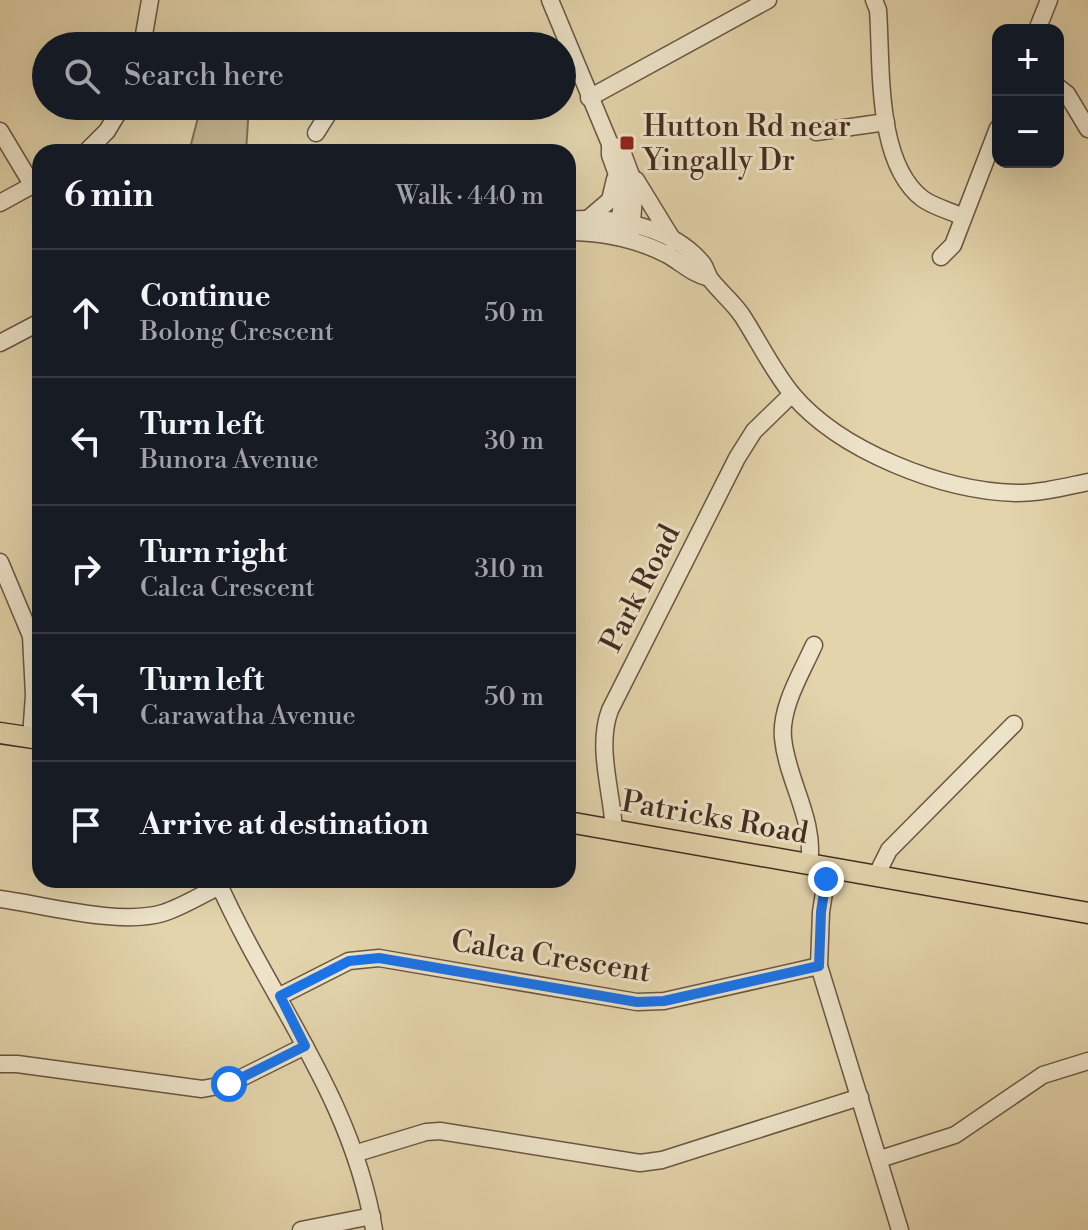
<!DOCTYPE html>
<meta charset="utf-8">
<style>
body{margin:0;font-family:"Libre Bodoni",serif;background:#242831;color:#f1f3f6}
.controls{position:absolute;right:24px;top:24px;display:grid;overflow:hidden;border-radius:16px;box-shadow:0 8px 32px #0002}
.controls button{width:72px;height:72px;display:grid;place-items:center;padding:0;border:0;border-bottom:2px solid #363941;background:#171b24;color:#f1f3f6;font:40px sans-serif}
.stop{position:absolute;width:24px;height:24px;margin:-18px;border:6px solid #1a73e8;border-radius:50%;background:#fff}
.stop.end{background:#1a73e8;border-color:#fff;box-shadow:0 2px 8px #0008}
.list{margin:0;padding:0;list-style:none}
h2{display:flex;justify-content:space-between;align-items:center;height:104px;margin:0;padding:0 32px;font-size:34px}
h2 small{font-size:26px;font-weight:400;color:#9ea1a6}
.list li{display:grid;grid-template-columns:52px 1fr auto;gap:24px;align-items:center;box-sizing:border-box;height:128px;padding:0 32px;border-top:2px solid #363941}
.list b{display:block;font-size:30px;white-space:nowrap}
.list p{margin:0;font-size:26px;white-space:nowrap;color:#9ea1a6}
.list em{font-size:26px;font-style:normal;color:#9ea1a6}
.icon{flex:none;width:44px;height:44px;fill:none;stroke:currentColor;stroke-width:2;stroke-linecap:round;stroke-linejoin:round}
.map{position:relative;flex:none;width:1088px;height:1230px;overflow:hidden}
.search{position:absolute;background:#171b24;box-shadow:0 8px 32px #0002;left:32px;top:32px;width:544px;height:88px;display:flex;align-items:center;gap:20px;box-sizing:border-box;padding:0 28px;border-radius:44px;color:#9ea1a6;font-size:30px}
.panel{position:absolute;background:#171b24;box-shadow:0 8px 32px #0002;left:32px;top:144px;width:544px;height:744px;border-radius:24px}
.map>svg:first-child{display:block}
.green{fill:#c8b793;stroke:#867259;stroke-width:2}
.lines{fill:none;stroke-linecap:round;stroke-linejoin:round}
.minor-casing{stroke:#6b5642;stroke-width:19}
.major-casing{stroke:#432c1f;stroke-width:23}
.minor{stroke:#ede3c8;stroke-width:16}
.major{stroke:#e3d4ab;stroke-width:20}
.route{stroke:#1a73e8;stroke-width:10}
.poi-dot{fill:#8f2418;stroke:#ede3c8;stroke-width:3}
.labels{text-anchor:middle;stroke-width:6;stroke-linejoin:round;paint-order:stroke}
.poi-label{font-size:30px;fill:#432c1f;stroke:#ede3c8;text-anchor:start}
.street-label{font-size:30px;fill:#432c1f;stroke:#ede3c8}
</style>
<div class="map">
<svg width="1088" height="1230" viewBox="0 0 1088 1230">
<rect width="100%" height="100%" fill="#e3d4ab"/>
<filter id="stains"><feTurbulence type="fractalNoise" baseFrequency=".0025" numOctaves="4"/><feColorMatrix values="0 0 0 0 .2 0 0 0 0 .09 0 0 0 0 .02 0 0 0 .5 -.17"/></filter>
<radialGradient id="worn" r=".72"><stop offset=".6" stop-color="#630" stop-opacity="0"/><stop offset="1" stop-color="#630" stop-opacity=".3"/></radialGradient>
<!-- green -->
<path class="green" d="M 201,106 L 249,106 L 246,152 L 189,152 Z"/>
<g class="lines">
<defs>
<g id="minor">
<path d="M 550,0 L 610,144 L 610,155 L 623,191 L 618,237"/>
<path d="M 874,0 L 878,10 C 882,65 875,163 923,199 C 934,207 951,211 963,217"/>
<path d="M 1037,30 L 1049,0"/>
<path d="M 142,46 L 150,0"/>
<path d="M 1058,87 L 1067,94 L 1088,129"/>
<path d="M 589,98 L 768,0"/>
<path d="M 0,131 L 33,186"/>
<path d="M 816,132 L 886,122"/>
<path d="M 316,133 L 333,106"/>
<path d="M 610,144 L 622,151 L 635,186 L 631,233"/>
<path d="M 86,152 L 107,131 L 122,106"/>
<path d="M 636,180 L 674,242"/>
<path d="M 0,203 L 40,181"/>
<path d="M 589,218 L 610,200 L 615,179"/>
<path d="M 568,220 C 613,216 672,226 703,264 C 706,268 707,275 711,280 C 721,293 734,303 743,317 C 759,342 773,371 792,394 C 840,451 942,491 1016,493 C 1041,493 1064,487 1088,482"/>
<path d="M 568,232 C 602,232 636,239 666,254 C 681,262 692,274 709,278"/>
<path d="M 941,257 L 953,245 L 998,128"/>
<path d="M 0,343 L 40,322"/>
<path d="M 0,562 L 31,636 L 34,695 L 31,737"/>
<path d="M 614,830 C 612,791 596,747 610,710 L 737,458 L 754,431 L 792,394"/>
<path d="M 809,864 C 816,820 787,781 783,738 C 780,707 802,672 814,645"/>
<path d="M 828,867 L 821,912 L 819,966 L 900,1230"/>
<path d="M 876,876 L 889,850 L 1014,724"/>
<path d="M 217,880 C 270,1000 352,1096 374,1230"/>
<path d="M 0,899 C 45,905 119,926 163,913 C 182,907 201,895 220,886"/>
<path d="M 280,996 L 349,961 L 379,958 L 637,1002 L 664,1001 L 819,966"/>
<path d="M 0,1064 L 17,1064 L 202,1089 L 229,1084 L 305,1046"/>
<path d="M 357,1153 L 426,1132 L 440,1131 L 640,1163 L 662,1160 L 860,1097"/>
<path d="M 880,1159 L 955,1135 L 1043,1075 L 1088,1061"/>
<path d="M 301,1230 L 372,1216"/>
</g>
<g id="major">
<path d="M 0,733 L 40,739"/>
<path d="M 568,822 L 1088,913"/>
</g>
</defs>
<!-- minor casing -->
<use href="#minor" class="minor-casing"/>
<!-- major casing -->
<use href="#major" class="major-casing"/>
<!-- minor -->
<use href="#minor" class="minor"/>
<!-- major -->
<use href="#major" class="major"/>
</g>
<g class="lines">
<!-- route -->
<path class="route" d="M 229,1084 L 305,1046 L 280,996 L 349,961 L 379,958 L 637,1002 L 664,1001 L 819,966 L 821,912 L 826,879"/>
</g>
<!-- markers -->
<rect class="poi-dot" x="619" y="135" width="16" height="16" rx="4"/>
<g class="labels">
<!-- poi labels -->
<g class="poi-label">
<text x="643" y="136">Hutton Rd near<tspan x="643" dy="34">Yingally Dr</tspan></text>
</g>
<!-- street labels -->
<g class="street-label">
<text transform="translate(640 588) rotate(-63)" y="10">Park Road</text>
<text transform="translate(715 817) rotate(10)" y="10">Patricks Road</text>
<text transform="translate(551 956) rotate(9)" y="10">Calca Crescent</text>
</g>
</g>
<rect width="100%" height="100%" filter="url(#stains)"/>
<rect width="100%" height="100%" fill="url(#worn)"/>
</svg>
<div class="controls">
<button>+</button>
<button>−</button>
</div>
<div class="stop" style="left:229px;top:1084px"></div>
<div class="stop end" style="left:826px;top:879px"></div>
<div class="search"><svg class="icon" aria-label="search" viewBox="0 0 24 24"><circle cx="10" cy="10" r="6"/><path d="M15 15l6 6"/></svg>Search here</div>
<section class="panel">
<h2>6 min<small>Walk · 440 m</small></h2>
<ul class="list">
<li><svg class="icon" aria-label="ahead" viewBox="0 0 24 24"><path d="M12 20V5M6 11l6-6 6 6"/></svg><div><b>Continue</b><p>Bolong Crescent</p></div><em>50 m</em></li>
<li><svg class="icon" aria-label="left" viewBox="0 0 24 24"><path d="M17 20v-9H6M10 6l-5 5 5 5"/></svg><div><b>Turn left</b><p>Bunora Avenue</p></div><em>30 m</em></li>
<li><svg class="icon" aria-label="right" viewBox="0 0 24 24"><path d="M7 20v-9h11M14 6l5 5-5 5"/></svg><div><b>Turn right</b><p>Calca Crescent</p></div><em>310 m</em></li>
<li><svg class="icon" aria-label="left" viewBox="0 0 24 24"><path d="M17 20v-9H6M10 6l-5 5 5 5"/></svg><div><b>Turn left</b><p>Carawatha Avenue</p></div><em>50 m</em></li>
<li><svg class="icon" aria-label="arrive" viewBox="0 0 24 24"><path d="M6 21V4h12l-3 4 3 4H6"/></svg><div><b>Arrive at destination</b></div></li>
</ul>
</section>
</div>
